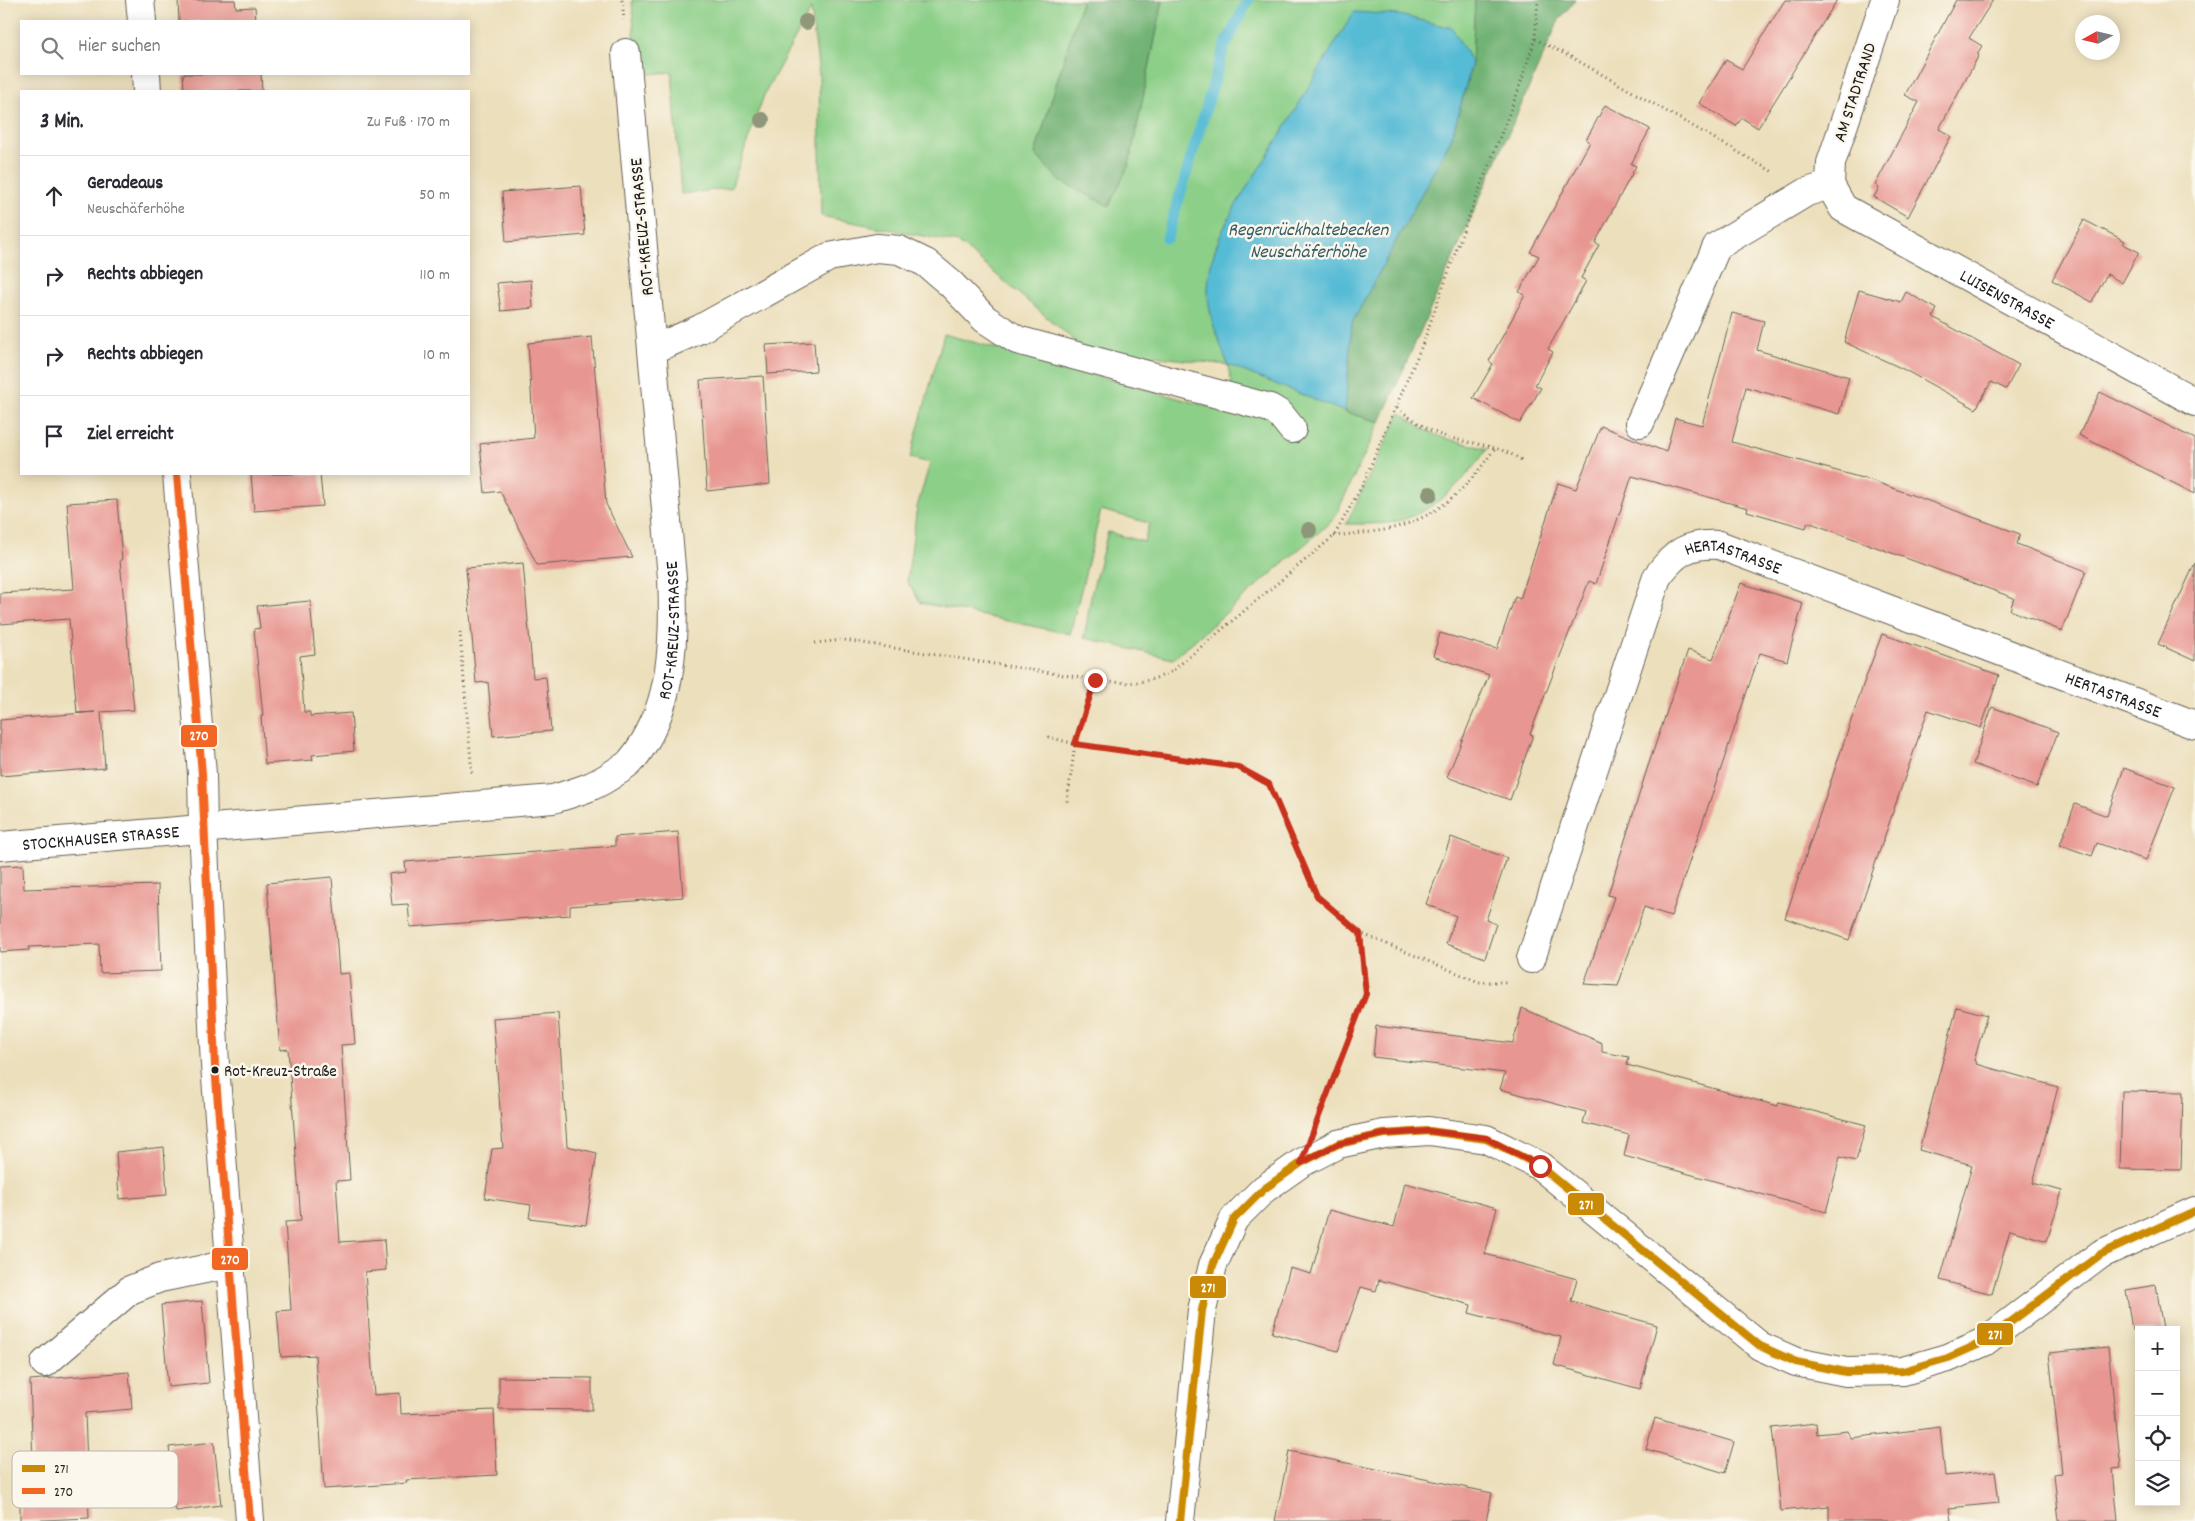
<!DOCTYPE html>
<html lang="de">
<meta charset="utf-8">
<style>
body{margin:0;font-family:Dekko,sans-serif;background:#f2f2f3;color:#2b2b33}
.controls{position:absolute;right:15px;bottom:15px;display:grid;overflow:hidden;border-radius:0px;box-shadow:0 2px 12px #0003}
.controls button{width:45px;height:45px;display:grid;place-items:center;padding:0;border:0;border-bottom:1px solid #e1e1e2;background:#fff;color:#2b2b33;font:25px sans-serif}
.compass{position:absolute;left:2075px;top:15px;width:45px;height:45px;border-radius:50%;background:#fff;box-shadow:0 2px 12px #0003;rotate:262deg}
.stop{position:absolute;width:15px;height:15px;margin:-11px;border:4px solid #c8321e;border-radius:50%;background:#fff}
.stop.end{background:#c8321e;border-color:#fff;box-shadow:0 1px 5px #0008}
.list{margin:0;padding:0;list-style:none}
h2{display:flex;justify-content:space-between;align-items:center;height:65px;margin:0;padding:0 20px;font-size:21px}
h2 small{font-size:16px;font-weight:400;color:#7c7c81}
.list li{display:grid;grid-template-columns:32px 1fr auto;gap:15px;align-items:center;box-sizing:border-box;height:80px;padding:0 20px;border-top:1px solid #e1e1e2}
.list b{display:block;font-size:19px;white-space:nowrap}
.list p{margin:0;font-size:16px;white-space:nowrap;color:#7c7c81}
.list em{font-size:16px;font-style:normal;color:#7c7c81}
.icon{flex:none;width:28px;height:28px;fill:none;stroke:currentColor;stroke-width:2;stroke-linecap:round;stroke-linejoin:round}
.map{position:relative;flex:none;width:2195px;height:1521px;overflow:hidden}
.search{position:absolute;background:#fff;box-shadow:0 2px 12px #0003;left:20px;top:20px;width:450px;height:55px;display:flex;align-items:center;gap:12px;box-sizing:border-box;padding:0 18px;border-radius:0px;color:#7c7c81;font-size:19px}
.panel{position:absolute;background:#fff;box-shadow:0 2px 12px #0003;left:20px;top:90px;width:450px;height:385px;border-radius:0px}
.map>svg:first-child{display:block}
.green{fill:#8ccf88;stroke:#547652}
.forest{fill:#71b274;stroke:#466748}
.water{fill:#57bbd5;stroke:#3a6c78}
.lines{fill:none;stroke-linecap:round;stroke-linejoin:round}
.stream{stroke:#57bbd5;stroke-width:11}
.building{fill:#e89691}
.minor-casing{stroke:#656054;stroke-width:30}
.path{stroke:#656054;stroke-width:3;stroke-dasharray:1 4;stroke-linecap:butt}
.minor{stroke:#fff;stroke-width:28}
.bus-1-casing{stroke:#fbf7ec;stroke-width:11}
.bus-2-casing{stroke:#fbf7ec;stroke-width:11}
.bus-1{stroke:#cb8a06;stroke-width:8}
.bus-2{stroke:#f26522;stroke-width:8}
.tree{fill:#8f9679}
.route{stroke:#c8321e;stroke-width:6}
.bus-dot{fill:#1c1c1c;stroke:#fbf7ec;stroke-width:2}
.labels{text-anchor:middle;stroke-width:5;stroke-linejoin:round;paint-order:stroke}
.bus-label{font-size:17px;fill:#1c1c1c;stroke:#fbf7ec;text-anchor:start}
.street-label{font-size:18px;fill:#1c1c1c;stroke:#fbf7ec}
.water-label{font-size:19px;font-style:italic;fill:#345c66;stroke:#fbf7ec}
.key{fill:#fbf7ec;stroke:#b8b5ae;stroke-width:1}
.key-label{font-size:14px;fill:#1c1c1c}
.line-badge{stroke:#fbf7ec;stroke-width:2}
.badge-label{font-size:14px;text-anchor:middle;font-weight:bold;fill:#fff}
</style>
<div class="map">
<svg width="2195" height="1521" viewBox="0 0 2195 1521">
<rect width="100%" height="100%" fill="#fbf7ec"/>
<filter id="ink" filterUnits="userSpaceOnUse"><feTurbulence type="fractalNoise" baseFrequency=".02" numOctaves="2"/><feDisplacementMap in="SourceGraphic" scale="10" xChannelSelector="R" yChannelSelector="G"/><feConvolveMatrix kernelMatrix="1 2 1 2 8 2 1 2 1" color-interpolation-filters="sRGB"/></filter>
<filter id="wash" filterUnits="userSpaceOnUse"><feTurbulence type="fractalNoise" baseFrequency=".0096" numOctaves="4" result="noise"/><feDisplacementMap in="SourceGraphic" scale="20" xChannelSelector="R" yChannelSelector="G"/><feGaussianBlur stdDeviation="1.12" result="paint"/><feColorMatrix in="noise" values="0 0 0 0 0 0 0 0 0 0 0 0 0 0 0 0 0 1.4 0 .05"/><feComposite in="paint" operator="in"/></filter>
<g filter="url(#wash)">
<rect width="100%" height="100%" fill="#ecdfbc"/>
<!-- green -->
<g class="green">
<path d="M 632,0 L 1082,0 L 1035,154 L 1129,165 L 1163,0 L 1475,0 L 1472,63 L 1345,412 L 1380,422 L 1334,519 L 1173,659 L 1084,638 L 1092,591 L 1108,532 L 1144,542 L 1149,523 L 1101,510 L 1070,634 L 921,603 L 907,582 L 917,507 L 930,463 L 910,458 L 944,334 L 1236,414 L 1228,365 L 1083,348 L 959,243 L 821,216 L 819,74 L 811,9 L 764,95 L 731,188 L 681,194 L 672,72 L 637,75 Z"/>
<path d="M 1400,413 L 1425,430 L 1441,437 L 1487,449 C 1464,482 1430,517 1388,523 C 1374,524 1360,524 1346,524 Z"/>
</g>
<!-- forest -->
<g class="forest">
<path d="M 1082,0 L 1163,0 L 1129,165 L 1109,206 L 1060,181 L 1035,154 Z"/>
<path d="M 1475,0 L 1575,0 L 1559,20 L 1380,422 L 1345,412 L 1352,323 L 1452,137 L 1472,63 Z"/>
</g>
<!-- water -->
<path class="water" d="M 1354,12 L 1399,15 L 1452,28 L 1472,63 L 1452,137 L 1352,323 L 1345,412 L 1228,365 C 1219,340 1207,315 1208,288 C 1210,232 1250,185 1278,139 C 1303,97 1328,54 1354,12 Z"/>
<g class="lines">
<!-- stream -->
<path class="stream" d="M 1167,238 L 1224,48 L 1248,0"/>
</g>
<g id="blocks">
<!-- building -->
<g class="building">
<path d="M 178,0 L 235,0 L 236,8 L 255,7 L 256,21 L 179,21 Z"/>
<path d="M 1785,0 L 1837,0 L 1758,128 L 1742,118 L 1736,126 L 1699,103 L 1726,60 L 1742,69 Z"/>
<path d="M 1956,0 L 1993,0 L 1969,38 L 1982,46 L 1977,54 L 1979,55 L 1939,129 L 1951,136 L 1908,217 L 1874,197 L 1879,188 L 1875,185 L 1919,102 L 1905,95 Z"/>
<path d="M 183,74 L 261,74 L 262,91 L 184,91 Z"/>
<path d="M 1605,105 L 1650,129 L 1631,164 L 1636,166 L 1595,243 L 1599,245 L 1581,278 L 1586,281 L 1548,349 L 1553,352 L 1535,385 L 1541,388 L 1520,423 L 1473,398 L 1493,364 L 1489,361 L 1525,295 L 1519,292 L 1539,256 L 1530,252 L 1590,142 L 1586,140 Z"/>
<path d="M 581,186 L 585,235 L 506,242 L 502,192 Z"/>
<path d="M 2084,220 L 2125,241 L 2123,244 L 2139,252 L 2122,283 L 2107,274 L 2092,302 L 2052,280 Z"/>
<path d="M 531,280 L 533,308 L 501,311 L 497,283 Z"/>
<path d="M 1859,290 L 1901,302 L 1906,292 L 1937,309 L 1933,317 L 2019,365 L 2006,389 L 1991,382 L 1976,409 L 1903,369 L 1844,342 Z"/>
<path d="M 1732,313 L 1764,321 L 1757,350 L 1849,377 L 1839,414 L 1746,387 L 1732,442 L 1862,478 L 1862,477 L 2020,534 L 2017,544 L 2086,571 L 2062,631 L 2010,610 L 2014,598 L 1808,522 L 1806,528 L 1747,511 L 1748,508 L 1632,476 L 1596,584 L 1589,581 L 1530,734 L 1533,735 L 1510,800 L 1447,777 L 1489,675 L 1433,656 L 1440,633 L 1497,649 L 1515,597 L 1520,599 L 1558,483 L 1576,489 L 1601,426 L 1666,452 L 1675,418 L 1702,425 Z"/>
<path d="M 592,337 L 606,504 L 632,557 L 537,565 L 500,491 L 485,493 L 480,444 L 534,438 L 528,343 Z"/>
<path d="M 814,342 L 816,371 L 768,374 L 766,345 Z"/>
<path d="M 763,376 L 770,484 L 707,491 L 700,380 Z"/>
<path d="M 2100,392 L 2195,439 L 2195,494 L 2079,435 Z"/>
<path d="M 251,474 L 320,474 L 323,506 L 254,511 Z"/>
<path d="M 117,500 L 122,560 L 120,560 L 134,710 L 101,712 L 105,768 L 0,776 L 0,720 L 95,712 L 77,713 L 69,619 L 0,624 L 0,593 L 74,589 L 67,503 Z"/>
<path d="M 523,563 L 533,678 L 546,677 L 551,731 L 493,736 L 488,682 L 476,683 L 466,568 Z"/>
<path d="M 2195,563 L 2195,661 L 2158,644 Z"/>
<path d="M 1741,583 L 1803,603 L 1787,661 L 1760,653 L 1671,916 L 1644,907 L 1618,986 L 1584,984 L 1614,897 L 1608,895 L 1647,769 L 1688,650 L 1713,659 Z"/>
<path d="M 310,601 L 315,654 L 300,656 L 304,712 L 310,712 L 310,716 L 351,713 L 354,751 L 312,755 L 313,760 L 265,764 L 261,716 L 263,716 L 254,629 L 260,628 L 257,606 Z"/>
<path d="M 1882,634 L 1999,675 L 1981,728 L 1928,710 L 1849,940 L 1785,918 L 1862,688 Z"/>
<path d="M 1992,707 L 2058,732 L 2037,787 L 1973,764 Z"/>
<path d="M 2124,768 L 2175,787 L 2146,860 L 2097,843 L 2092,856 L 2060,845 L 2075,804 L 2107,816 Z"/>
<path d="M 678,832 L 683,897 L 570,906 L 570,915 L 410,927 L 408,904 L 392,905 L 389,874 L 406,872 L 405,862 L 615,846 L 615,837 Z"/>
<path d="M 1451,837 L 1507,858 L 1486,920 L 1496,924 L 1485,958 L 1446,944 L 1456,916 L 1426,904 Z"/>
<path d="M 23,865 L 24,889 L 158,885 L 161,971 L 100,973 L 99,944 L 29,947 L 29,950 L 0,952 L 0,866 Z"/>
<path d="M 332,877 L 339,974 L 349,973 L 355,1044 L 341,1045 L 350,1180 L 336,1181 L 340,1242 L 384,1239 L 386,1270 L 365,1272 L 374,1395 L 400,1393 L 401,1414 L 494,1410 L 497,1475 L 406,1480 L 407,1483 L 324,1489 L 315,1355 L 281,1357 L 277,1311 L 291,1310 L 285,1222 L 301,1221 L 288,1049 L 280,1050 L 267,883 Z"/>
<path d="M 1957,1007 L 1987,1015 L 1974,1061 L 1977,1062 L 1976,1064 L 2058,1087 L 2033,1183 L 2062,1191 L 2047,1241 L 2010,1230 L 1992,1294 L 1940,1280 L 1972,1165 L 1919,1150 Z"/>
<path d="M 1522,1008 L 1602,1043 L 1602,1052 L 1629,1057 L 1627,1065 L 1778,1106 L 1779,1102 L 1866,1125 L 1856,1161 L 1840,1157 L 1826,1212 L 1624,1156 L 1629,1135 L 1583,1123 L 1586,1112 L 1500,1089 L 1505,1073 L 1373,1057 L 1376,1026 L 1513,1043 Z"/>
<path d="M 558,1013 L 567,1146 L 597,1153 L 586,1225 L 529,1218 L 531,1205 L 485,1198 L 492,1149 L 503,1148 L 493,1018 Z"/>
<path d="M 2122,1091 L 2183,1092 L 2181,1170 L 2120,1169 Z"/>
<path d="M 164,1147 L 167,1195 L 119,1199 L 116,1152 Z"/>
<path d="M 1405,1183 L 1497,1208 L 1485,1254 L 1577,1279 L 1571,1301 L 1657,1325 L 1640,1389 L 1554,1365 L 1561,1337 L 1469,1313 L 1471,1305 L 1379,1280 L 1376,1291 L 1361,1287 L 1338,1351 L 1272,1333 L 1290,1268 L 1311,1274 L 1329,1210 L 1394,1227 Z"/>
<path d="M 2156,1285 L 2163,1330 L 2132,1330 L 2126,1290 Z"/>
<path d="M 202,1301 L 209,1383 L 168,1387 L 161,1305 Z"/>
<path d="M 2108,1347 L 2121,1468 L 2113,1469 L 2118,1521 L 2059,1521 L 2054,1474 L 2062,1473 L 2049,1353 Z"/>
<path d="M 129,1372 L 132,1409 L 85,1413 L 89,1518 L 20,1521 L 20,1491 L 34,1491 L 30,1380 Z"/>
<path d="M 499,1377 L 592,1378 L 592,1410 L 499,1409 Z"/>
<path d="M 1655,1418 L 1734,1442 L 1725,1473 L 1646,1449 Z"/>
<path d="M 1816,1423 L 1817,1434 L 1848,1431 L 1851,1438 L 1940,1427 L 1945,1476 L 1995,1471 L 1999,1503 L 1949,1508 L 1951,1521 L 1829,1521 L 1829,1506 L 1781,1511 L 1772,1428 Z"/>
<path d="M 214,1442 L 221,1505 L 176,1511 L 169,1447 Z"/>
<path d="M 1289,1451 L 1492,1493 L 1486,1521 L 1275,1521 Z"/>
</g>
</g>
</g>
<g filter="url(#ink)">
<use href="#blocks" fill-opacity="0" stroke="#656054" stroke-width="1"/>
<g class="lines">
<defs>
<g id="minor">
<path d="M 140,0 L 142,21"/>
<path id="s1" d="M 1885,0 L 1831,163 L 1830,185 L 1843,208 L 2195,402"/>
<path d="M 146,74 L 147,91"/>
<path d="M 652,350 L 700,329 L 829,257 L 877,248 L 899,250 L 926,263 L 951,284 L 985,319 L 1017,340 L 1270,408 L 1280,414 L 1292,429"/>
<path d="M 1640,423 L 1717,246 L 1807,192 L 1830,185"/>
<path d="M 177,474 L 202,774 L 203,828 L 215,1065 L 250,1521"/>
<path id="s2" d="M 0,846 L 553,799 C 579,791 593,788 616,772 C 621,769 627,766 631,761 C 673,711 675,640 672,578 L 626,53"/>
<path id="s3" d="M 1531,959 L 1657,577 C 1675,552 1688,543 1719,545 L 2195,725"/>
<path d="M 45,1363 L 130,1290 L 160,1278 L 230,1264"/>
<path d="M 1180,1521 L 1202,1310 L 1213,1265 L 1234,1219 L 1264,1189 L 1301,1163 L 1338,1144 L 1384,1134 L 1429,1131 L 1486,1139 L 1540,1166 L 1760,1346 L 1796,1362 L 1846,1372 L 1903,1371 L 1948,1358 L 1984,1342 L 2101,1254 L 2195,1211"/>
</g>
</defs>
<!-- minor casing -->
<use href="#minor" class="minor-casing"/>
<!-- path -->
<g class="path">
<path d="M 622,0 L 624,20"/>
<path d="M 1535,39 L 1573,58 L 1775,173"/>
<path d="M 1397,408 C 1411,418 1425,429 1441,435 C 1469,445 1497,443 1523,461"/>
<path d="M 1334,536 C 1350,534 1367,533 1384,530 C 1436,520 1466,490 1495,448"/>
<path d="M 460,632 L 472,774"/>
<path d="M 815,643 L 844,640 L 1095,680 C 1125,684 1143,685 1171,672 L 1334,536 L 1362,486 L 1423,343 L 1465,226 L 1518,91 L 1535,39 L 1538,0"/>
<path d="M 1095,680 L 1075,744 L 1238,767 L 1269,784 L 1317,897 L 1360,933"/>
<path d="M 1048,737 L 1075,744 L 1067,802"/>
<path d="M 1319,1115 L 1366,994 L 1360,933 L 1479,982 L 1508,982"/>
</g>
<!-- minor -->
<use href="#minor" class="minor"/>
<defs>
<path id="bus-1" d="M 1180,1521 L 1202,1310 L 1213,1265 L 1234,1219 L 1264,1189 L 1301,1163 L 1338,1144 L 1384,1134 L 1429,1131 L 1486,1139 L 1540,1166 L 1760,1346 L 1796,1362 L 1846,1372 L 1903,1371 L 1948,1358 L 1984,1342 L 2101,1254 L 2195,1211"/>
<path id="bus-2" d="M 177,474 L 202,774 L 215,1065 L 250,1521"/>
</defs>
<!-- bus-1 casing -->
<use href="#bus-1" class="bus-1-casing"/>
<!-- bus-2 casing -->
<use href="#bus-2" class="bus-2-casing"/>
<!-- bus-1 -->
<use href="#bus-1" class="bus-1"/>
<!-- bus-2 -->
<use href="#bus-2" class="bus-2"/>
</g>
<!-- trees -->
<g class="tree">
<circle cx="806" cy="22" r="8"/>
<circle cx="762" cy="120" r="8"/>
<circle cx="1430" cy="494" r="8"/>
<circle cx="1309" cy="530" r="8"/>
</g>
</g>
<g class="lines" filter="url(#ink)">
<!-- route -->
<path class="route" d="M 1095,680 L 1075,744 L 1238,767 L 1269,784 L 1317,896 L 1360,933 L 1366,994 L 1301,1163 L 1338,1144 L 1384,1134 L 1429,1131 L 1486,1138 L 1540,1166"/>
</g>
<!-- markers -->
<circle class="bus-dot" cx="215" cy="1070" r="4.5"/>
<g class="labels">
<!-- bus labels -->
<g class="bus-label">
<text x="224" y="1076">Rot-Kreuz-Straße</text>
</g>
<!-- street labels -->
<g class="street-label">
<text transform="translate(1854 92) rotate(-72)" y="6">AM STADTRAND</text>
<text transform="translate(641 227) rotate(-95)" y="6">ROT-KREUZ-STRASSE</text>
<text dy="6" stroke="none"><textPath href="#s1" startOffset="408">LUISENSTRASSE</textPath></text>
<text dy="6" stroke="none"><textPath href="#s3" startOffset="492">HERTASTRASSE</textPath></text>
<text dy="6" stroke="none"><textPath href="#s2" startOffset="782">ROT-KREUZ-STRASSE</textPath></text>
<text dy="6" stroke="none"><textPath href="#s3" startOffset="898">HERTASTRASSE</textPath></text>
<text dy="6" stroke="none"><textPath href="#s2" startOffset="101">STOCKHAUSER STRASSE</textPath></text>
</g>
<!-- water labels -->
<g class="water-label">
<text x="1308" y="235">Regenrückhaltebecken<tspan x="1308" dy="22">Neuschäferhöhe</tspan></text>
</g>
</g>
<!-- legend -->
<rect x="12" y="1451" width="166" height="57" rx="8" class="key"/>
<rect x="22" y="1465" width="23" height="7" fill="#cb8a06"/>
<rect x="22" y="1488" width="23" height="6" fill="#f26522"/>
<g class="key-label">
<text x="54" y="1473">271</text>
<text x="54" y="1496">270</text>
</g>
<g class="line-badge">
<rect x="180" y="724" width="38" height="24" rx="5" fill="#f26522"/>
<rect x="1567" y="1192" width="38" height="24" rx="5" fill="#cb8a06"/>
<rect x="211" y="1247" width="38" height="24" rx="5" fill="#f26522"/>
<rect x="1189" y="1275" width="38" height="24" rx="5" fill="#cb8a06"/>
<rect x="1976" y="1322" width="38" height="24" rx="5" fill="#cb8a06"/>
</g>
<g class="badge-label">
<text x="199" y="740">270</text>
<text x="1586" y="1209">271</text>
<text x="230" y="1264">270</text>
<text x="1208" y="1292">271</text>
<text x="1995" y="1339">271</text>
</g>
</svg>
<div class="controls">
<button>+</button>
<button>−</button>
<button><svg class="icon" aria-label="locate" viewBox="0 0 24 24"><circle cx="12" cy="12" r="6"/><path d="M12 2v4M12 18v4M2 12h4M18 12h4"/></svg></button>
<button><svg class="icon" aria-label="layers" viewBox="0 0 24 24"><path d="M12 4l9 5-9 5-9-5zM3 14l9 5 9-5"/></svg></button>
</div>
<svg class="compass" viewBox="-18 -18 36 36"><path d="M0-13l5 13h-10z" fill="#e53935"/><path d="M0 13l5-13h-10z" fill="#7c7c81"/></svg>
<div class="stop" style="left:1540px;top:1166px"></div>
<div class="stop end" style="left:1095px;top:680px"></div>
<div class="search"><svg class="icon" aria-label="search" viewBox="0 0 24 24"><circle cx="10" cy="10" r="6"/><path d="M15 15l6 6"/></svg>Hier suchen</div>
<section class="panel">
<h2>3 Min.<small>Zu Fuß · 170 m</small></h2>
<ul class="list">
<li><svg class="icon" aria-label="ahead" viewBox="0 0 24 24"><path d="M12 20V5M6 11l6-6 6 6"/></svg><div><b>Geradeaus</b><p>Neuschäferhöhe</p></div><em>50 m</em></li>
<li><svg class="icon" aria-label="right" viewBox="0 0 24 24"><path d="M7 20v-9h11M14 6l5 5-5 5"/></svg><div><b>Rechts abbiegen</b></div><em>110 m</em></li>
<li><svg class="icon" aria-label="right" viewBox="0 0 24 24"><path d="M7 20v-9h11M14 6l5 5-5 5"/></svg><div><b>Rechts abbiegen</b></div><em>10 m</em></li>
<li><svg class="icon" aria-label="arrive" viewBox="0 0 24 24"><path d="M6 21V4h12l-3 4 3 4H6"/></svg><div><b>Ziel erreicht</b></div></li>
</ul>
</section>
</div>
